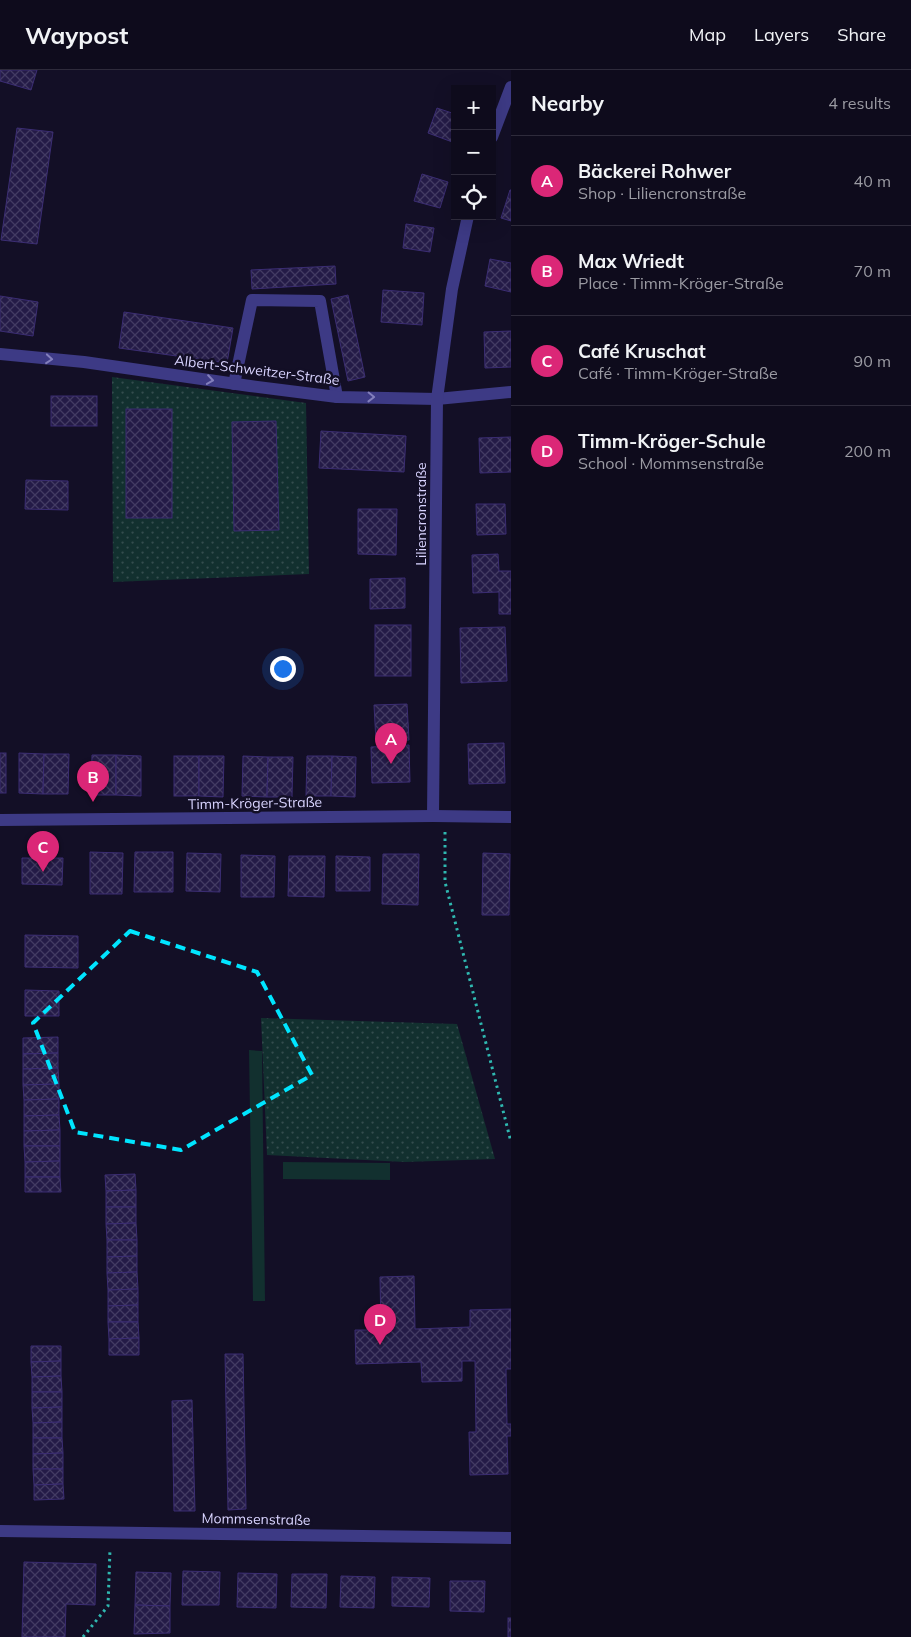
<!DOCTYPE html>
<meta charset="utf-8">
<style>
body{margin:0;font-family:Mulish,sans-serif;background:#171425;color:#f1f3f6}
.controls{position:absolute;right:15px;top:15px;display:grid;overflow:hidden;border-radius:0px;box-shadow:0 5px 20px #0002}
.controls button{width:45px;height:45px;display:grid;place-items:center;padding:0;border:0;border-bottom:1px solid #2e2b3b;background:#0e0b1c;color:#f1f3f6;font:25px sans-serif}
.you{position:absolute;left:282px;top:598px;width:18px;height:18px;margin:-12px;border:4px solid #fff;border-radius:50%;background:#1a73e8;box-shadow:0 0 0 8px #1a73e833}
.badge{display:grid;place-items:center;width:32px;height:32px;border-radius:50%;background:#db2777;color:#fff;font-size:16px;font-weight:700}
.pin{position:absolute;translate:-50% -41px;filter:drop-shadow(0 1px 2px #0008)}
.pin::after{content:'';position:absolute;top:26px;width:18px;height:15px;background:inherit;clip-path:polygon(0 0,100% 0,50% 100%)}
.list{margin:0;padding:0;list-style:none}
h2{display:flex;justify-content:space-between;align-items:center;height:65px;margin:0;padding:0 20px;font-size:21px}
h2 small{font-size:16px;font-weight:400;color:#9b9ba3}
.list li{display:grid;grid-template-columns:32px 1fr auto;gap:15px;align-items:center;box-sizing:border-box;height:90px;padding:0 20px;border-top:1px solid #2e2b3b}
.list b{display:block;font-size:19px;white-space:nowrap}
.list p{margin:0;font-size:16px;white-space:nowrap;color:#9b9ba3}
.list em{font-size:16px;font-style:normal;color:#9b9ba3}
.icon{flex:none;width:28px;height:28px;fill:none;stroke:currentColor;stroke-width:2;stroke-linecap:round;stroke-linejoin:round}
.map{position:relative;flex:none;width:511px;height:1567px;overflow:hidden}
header{display:flex;align-items:center;gap:30px;box-sizing:border-box;height:70px;padding:0 25px;background:#0e0b1c;border-bottom:1px solid #2e2b3b}
header strong{font-size:24px}
nav{display:flex;gap:28px;margin-inline-start:auto;font-size:18px}
main{display:flex}
aside{flex:1;background:#0e0b1c}
.map>svg:first-child{display:block}
.grass{fill:url(#grass-dots)}
.garden{fill:#12302f}
.building{fill:url(#building-cross-hatch);stroke:#3b2d73}
.lines{fill:none;stroke-linecap:round;stroke-linejoin:round}
.path{stroke:#2fb8b0;stroke-width:3;stroke-dasharray:2.5 4;stroke-linecap:butt}
.lane{stroke:#3d3a85;stroke-width:12}
.street{stroke:#3d3a85;stroke-width:12}
.oneway{stroke:#837fbc}
.marked{fill:none;stroke:#00e5ff;stroke-width:4;stroke-dasharray:10 6;stroke-linejoin:round}
.labels{text-anchor:middle;stroke-width:5;stroke-linejoin:round;paint-order:stroke}
.street-label{font-size:14px;fill:#d9d4ff;stroke:#130f26}
</style>
<header>
<strong>Waypost</strong>
<nav><a>Map</a><a>Layers</a><a>Share</a></nav>
</header>
<main>
<div class="map">
<svg width="511" height="1567" viewBox="0 0 511 1567">
<defs>
<pattern id="grass-dots" width="8" height="8" patternUnits="userSpaceOnUse" patternTransform="scale(1.25)"><rect width="8" height="8" fill="#12302f"/><path d="M2 2h.1M6 6h.1" fill="none" stroke="#344d4e" stroke-width="1.8" stroke-linecap="round"/></pattern>
<pattern id="building-cross-hatch" width="8" height="8" patternUnits="userSpaceOnUse" patternTransform="scale(1.25)"><rect width="8" height="8" fill="#241b47"/><path d="M0 0l8 8M0 8l8-8" fill="none" stroke="#433b63"/></pattern>
</defs>
<rect width="100%" height="100%" fill="#130f26"/>
<!-- grass -->
<g class="grass">
<path d="M 112,307 L 306,333 L 309,504 L 113,512 Z"/>
<path d="M 261,948 L 457,954 L 495,1089 L 405,1092 L 267,1085 Z"/>
</g>
<!-- garden -->
<g class="garden">
<path d="M 249,980 L 262,981 L 265,1231 L 253,1231 Z"/>
<path d="M 283,1092 L 390,1093 L 390,1110 L 283,1109 Z"/>
</g>
<!-- building -->
<g class="building">
<path d="M 0,0 L 37,0 L 31,20 L 0,11 Z"/>
<path d="M 437,38 L 455,44 L 455,73 L 428,63 Z"/>
<path d="M 17,58 L 53,62 L 37,174 L 1,170 Z"/>
<path d="M 422,104 L 448,112 L 440,138 L 414,131 Z"/>
<path d="M 510,120 L 511,120 L 511,151 L 501,148 Z"/>
<path d="M 406,154 L 434,158 L 430,182 L 403,178 Z"/>
<path d="M 490,189 L 511,193 L 511,222 L 485,216 Z"/>
<path d="M 335,196 L 336,214 L 252,219 L 251,200 Z"/>
<path d="M 383,220 L 424,223 L 422,255 L 381,252 Z"/>
<path d="M 348,225 L 365,307 L 348,311 L 331,229 Z"/>
<path d="M 0,226 L 38,232 L 33,266 L 0,261 Z"/>
<path d="M 124,242 L 233,258 L 227,293 L 119,278 Z"/>
<path d="M 511,261 L 511,297 L 485,298 L 484,262 Z"/>
<rect x="51" y="326" width="46" height="30"/>
<rect x="126" y="339" width="46" height="109"/>
<path d="M 276,351 L 279,460 L 234,461 L 232,352 Z"/>
<path d="M 321,361 L 406,366 L 404,402 L 319,398 Z"/>
<path d="M 511,367 L 511,402 L 480,403 L 479,368 Z"/>
<path d="M 26,410 L 68,411 L 68,440 L 25,439 Z"/>
<path d="M 476,434 L 505,434 L 506,464 L 477,465 Z"/>
<path d="M 358,439 L 397,439 L 396,485 L 358,484 Z"/>
<path d="M 498,484 L 499,501 L 511,501 L 511,544 L 499,544 L 499,522 L 473,523 L 472,485 Z"/>
<path d="M 405,508 L 405,538 L 370,539 L 370,509 Z"/>
<rect x="375" y="555" width="36" height="51"/>
<path d="M 505,557 L 507,611 L 461,613 L 460,558 Z"/>
<path d="M 407,634 L 409,670 L 376,672 L 374,635 Z"/>
<path d="M 504,673 L 505,713 L 469,714 L 468,674 Z"/>
<path d="M 409,675 L 410,712 L 372,713 L 371,677 Z"/>
<rect x="0" y="683" width="6" height="40"/>
<path d="M 19,683 L 44,684 L 43,724 L 19,723 Z"/>
<path d="M 44,684 L 69,684 L 68,724 L 43,724 Z"/>
<path d="M 92,685 L 116,685 L 116,725 L 91,725 Z"/>
<path d="M 116,685 L 141,686 L 141,726 L 116,725 Z"/>
<rect x="174" y="686" width="25" height="40"/>
<path d="M 199,686 L 224,686 L 223,727 L 199,726 Z"/>
<path d="M 243,686 L 268,687 L 267,727 L 242,726 Z"/>
<path d="M 307,686 L 332,686 L 331,726 L 306,726 Z"/>
<path d="M 332,686 L 356,687 L 355,727 L 331,726 Z"/>
<path d="M 268,687 L 293,687 L 292,727 L 267,727 Z"/>
<path d="M 90,782 L 123,783 L 122,824 L 90,824 Z"/>
<path d="M 135,782 L 173,782 L 173,822 L 134,822 Z"/>
<path d="M 187,783 L 221,784 L 220,822 L 186,821 Z"/>
<path d="M 483,783 L 510,784 L 509,845 L 482,845 Z"/>
<path d="M 383,784 L 419,784 L 418,835 L 382,834 Z"/>
<path d="M 241,785 L 275,786 L 274,827 L 241,827 Z"/>
<path d="M 289,786 L 325,786 L 324,827 L 288,826 Z"/>
<path d="M 336,786 L 370,787 L 370,821 L 336,821 Z"/>
<path d="M 22,788 L 63,788 L 62,815 L 22,814 Z"/>
<path d="M 25,865 L 78,866 L 78,898 L 25,897 Z"/>
<path d="M 25,920 L 59,921 L 59,946 L 25,946 Z"/>
<path d="M 58,967 L 58,983 L 23,984 L 23,968 Z"/>
<path d="M 58,983 L 58,998 L 23,999 L 23,984 Z"/>
<path d="M 58,998 L 59,1014 L 23,1015 L 23,999 Z"/>
<path d="M 59,1014 L 59,1029 L 24,1030 L 23,1015 Z"/>
<path d="M 59,1029 L 59,1045 L 24,1046 L 24,1030 Z"/>
<path d="M 59,1045 L 60,1060 L 24,1061 L 24,1046 Z"/>
<path d="M 60,1060 L 60,1076 L 24,1076 L 24,1061 Z"/>
<path d="M 24,1076 L 60,1076 L 60,1091 L 25,1092 Z"/>
<path d="M 60,1091 L 60,1107 L 25,1107 L 25,1092 Z"/>
<path d="M 135,1104 L 136,1120 L 106,1121 L 105,1105 Z"/>
<path d="M 25,1107 L 60,1107 L 61,1122 L 25,1122 Z"/>
<path d="M 136,1120 L 136,1137 L 106,1137 L 106,1121 Z"/>
<path d="M 106,1137 L 136,1137 L 136,1153 L 106,1154 Z"/>
<path d="M 136,1153 L 137,1170 L 107,1170 L 106,1154 Z"/>
<path d="M 107,1170 L 137,1170 L 137,1186 L 107,1187 Z"/>
<path d="M 137,1186 L 137,1202 L 107,1203 L 107,1187 Z"/>
<path d="M 137,1202 L 138,1219 L 108,1220 L 107,1203 Z"/>
<path d="M 414,1206 L 415,1259 L 470,1257 L 470,1240 L 511,1239 L 511,1299 L 506,1299 L 507,1354 L 511,1354 L 511,1366 L 507,1366 L 508,1404 L 470,1405 L 469,1362 L 476,1362 L 475,1291 L 462,1291 L 462,1311 L 422,1312 L 421,1292 L 356,1294 L 355,1260 L 381,1260 L 380,1207 Z"/>
<path d="M 138,1219 L 138,1235 L 108,1236 L 108,1220 Z"/>
<path d="M 138,1235 L 138,1252 L 108,1252 L 108,1236 Z"/>
<path d="M 108,1252 L 138,1252 L 139,1268 L 109,1269 Z"/>
<path d="M 139,1268 L 139,1285 L 109,1285 L 109,1269 Z"/>
<path d="M 31,1276 L 61,1276 L 61,1291 L 31,1292 Z"/>
<path d="M 225,1284 L 243,1284 L 246,1439 L 228,1440 Z"/>
<path d="M 61,1291 L 61,1306 L 32,1307 L 31,1292 Z"/>
<path d="M 61,1306 L 62,1322 L 32,1322 L 32,1307 Z"/>
<path d="M 32,1322 L 62,1322 L 62,1337 L 32,1338 Z"/>
<path d="M 192,1330 L 195,1441 L 174,1441 L 172,1331 Z"/>
<path d="M 62,1337 L 62,1352 L 33,1353 L 32,1338 Z"/>
<path d="M 62,1352 L 62,1368 L 33,1368 L 33,1353 Z"/>
<path d="M 33,1368 L 62,1368 L 63,1383 L 33,1384 Z"/>
<path d="M 63,1383 L 63,1399 L 33,1399 L 33,1384 Z"/>
<path d="M 33,1399 L 63,1399 L 63,1414 L 34,1415 Z"/>
<path d="M 63,1414 L 64,1429 L 34,1430 L 34,1415 Z"/>
<path d="M 24,1492 L 96,1494 L 95,1535 L 66,1534 L 65,1567 L 22,1567 Z"/>
<path d="M 183,1501 L 220,1502 L 219,1535 L 182,1535 Z"/>
<path d="M 136,1502 L 171,1503 L 170,1536 L 135,1535 Z"/>
<path d="M 238,1503 L 277,1504 L 276,1538 L 237,1537 Z"/>
<path d="M 292,1504 L 327,1504 L 326,1538 L 291,1537 Z"/>
<path d="M 341,1506 L 375,1507 L 374,1538 L 340,1537 Z"/>
<path d="M 392,1507 L 430,1508 L 429,1537 L 392,1536 Z"/>
<path d="M 450,1511 L 485,1511 L 484,1542 L 450,1541 Z"/>
<path d="M 135,1535 L 170,1536 L 170,1563 L 134,1564 Z"/>
<rect x="508" y="1548" width="3" height="19"/>
</g>
<g class="lines">
<!-- path -->
<g class="path">
<path d="M 445,762 L 445,812 L 511,1072"/>
<path d="M 83,1567 L 108,1536 L 110,1479"/>
</g>
<!-- lane -->
<path class="lane" d="M 234,314 L 252,230 L 320,231 L 337,327"/>
<!-- street -->
<g class="street">
<path d="M 492,67 L 511,17"/>
<path d="M 0,284 L 84,292 L 250,316 L 337,327 L 437,329 L 511,322"/>
<path d="M 433,746 L 437,329 L 452,219 L 468,146"/>
<path d="M 0,750 L 433,746 L 511,747"/>
<path d="M 0,1461 L 511,1468"/>
</g>
</g>
<!-- one-way arrows -->
<defs><path id="oneway-chevron" d="M-2-3.5L2.5 0L-2 3.5" fill="none" stroke-width="1.6" stroke-linecap="round" stroke-linejoin="round" transform="scale(1.25)"/></defs>
<g class="oneway">
<use href="#oneway-chevron" transform="translate(49 289) rotate(5)"/>
<use href="#oneway-chevron" transform="translate(210 310) rotate(8)"/>
<use href="#oneway-chevron" transform="translate(371 327) rotate(1)"/>
</g>
<!-- marked area -->
<path class="marked" d="M 130,861 L 257,902 L 312,1005 L 181,1080 L 75,1062 L 33,953 Z"/>
<g class="labels">
<!-- street labels -->
<g class="street-label">
<text transform="translate(257 300) rotate(7)" y="5">Albert-Schweitzer-Straße</text>
<text transform="translate(421 444) rotate(-90)" y="5">Liliencronstraße</text>
<text transform="translate(255 733) rotate(-1)" y="5">Timm-Kröger-Straße</text>
<text transform="translate(256 1449) rotate(1)" y="5">Mommsenstraße</text>
</g>
</g>
</svg>
<div class="controls">
<button>+</button>
<button>−</button>
<button><svg class="icon" aria-label="locate" viewBox="0 0 24 24"><circle cx="12" cy="12" r="6"/><path d="M12 2v4M12 18v4M2 12h4M18 12h4"/></svg></button>
</div>
<div class="you"></div>
<div class="pin badge" style="left:391px;top:694px">A</div>
<div class="pin badge" style="left:93px;top:732px">B</div>
<div class="pin badge" style="left:43px;top:802px">C</div>
<div class="pin badge" style="left:380px;top:1275px">D</div>
</div>
<aside>
<h2>Nearby<small>4 results</small></h2>
<ul class="list">
<li><span class="badge">A</span><div><b>Bäckerei Rohwer</b><p>Shop · Liliencronstraße</p></div><em>40 m</em></li>
<li><span class="badge">B</span><div><b>Max Wriedt</b><p>Place · Timm-Kröger-Straße</p></div><em>70 m</em></li>
<li><span class="badge">C</span><div><b>Café Kruschat</b><p>Café · Timm-Kröger-Straße</p></div><em>90 m</em></li>
<li><span class="badge">D</span><div><b>Timm-Kröger-Schule</b><p>School · Mommsenstraße</p></div><em>200 m</em></li>
</ul>
</aside>
</main>
